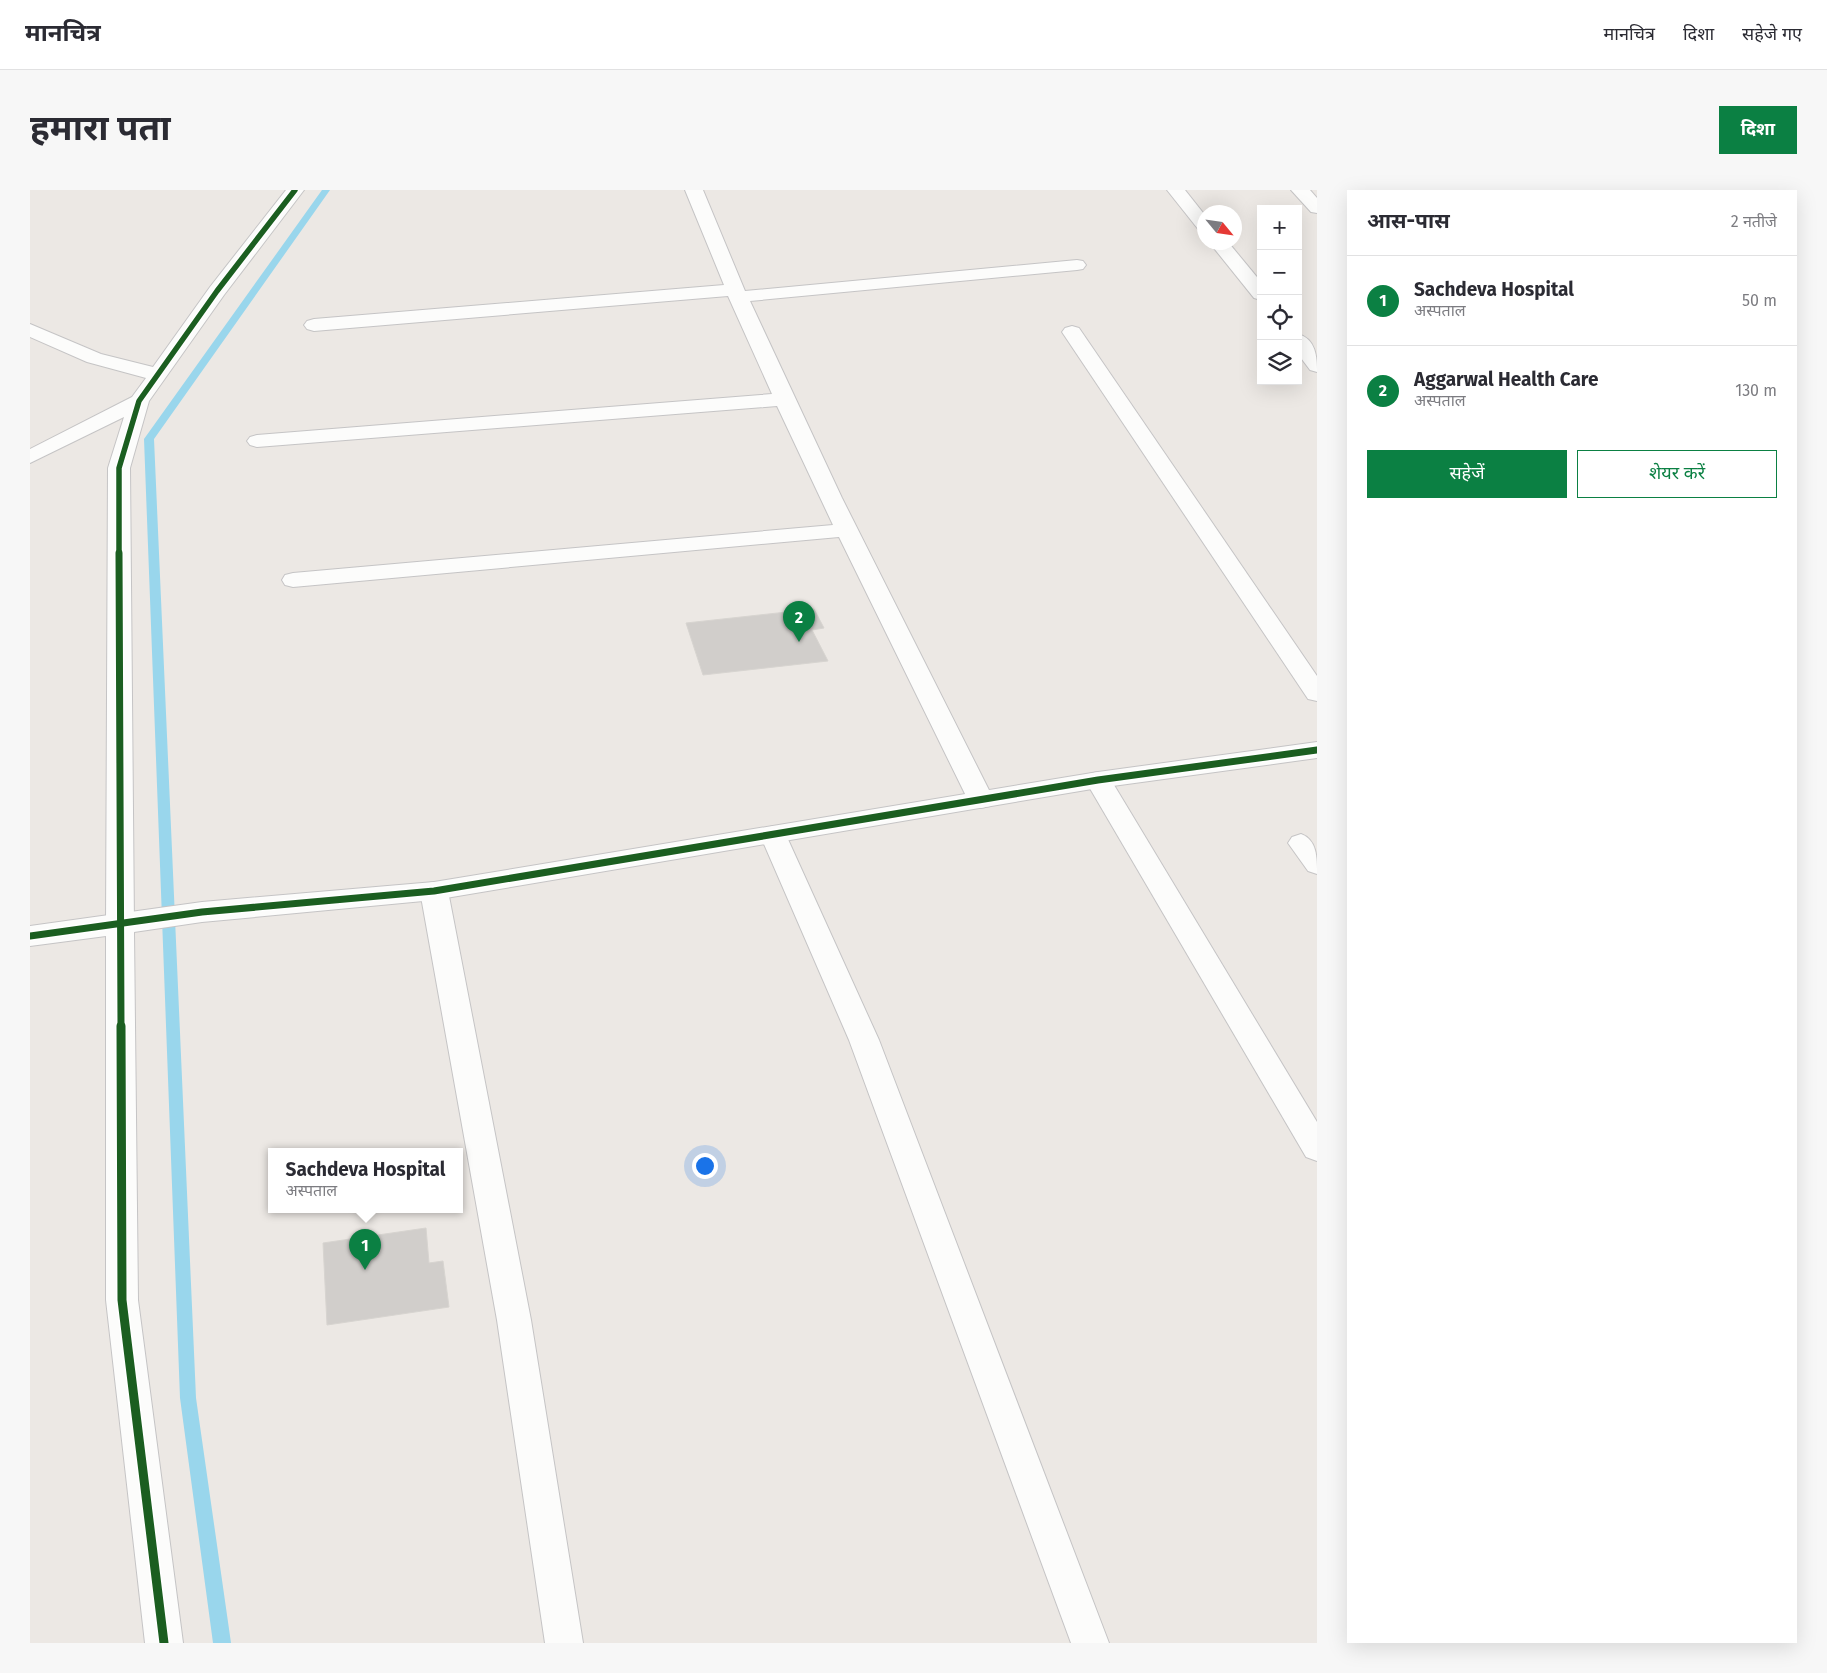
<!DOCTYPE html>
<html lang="hi">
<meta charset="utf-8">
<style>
body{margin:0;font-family:"Fira Sans","Noto Sans Devanagari",sans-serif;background:#f7f7f7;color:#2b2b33}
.controls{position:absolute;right:15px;top:15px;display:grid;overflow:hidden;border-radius:0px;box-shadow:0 5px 20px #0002}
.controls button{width:45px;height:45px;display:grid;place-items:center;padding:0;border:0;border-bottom:1px solid #e1e1e2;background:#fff;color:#2b2b33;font:25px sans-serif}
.compass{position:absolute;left:1167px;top:15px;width:45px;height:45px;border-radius:50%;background:#fff;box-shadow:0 5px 20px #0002;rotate:119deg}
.you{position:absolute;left:674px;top:975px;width:18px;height:18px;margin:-12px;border:4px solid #fff;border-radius:50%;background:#1a73e8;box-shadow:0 0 0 8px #1a73e833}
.badge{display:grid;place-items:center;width:32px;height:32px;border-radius:50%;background:#0b8043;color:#fff;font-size:16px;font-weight:700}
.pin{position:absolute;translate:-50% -41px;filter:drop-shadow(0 1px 2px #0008)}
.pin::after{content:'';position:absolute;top:26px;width:18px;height:15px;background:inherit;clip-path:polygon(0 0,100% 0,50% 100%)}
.popup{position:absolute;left:238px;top:958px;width:195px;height:65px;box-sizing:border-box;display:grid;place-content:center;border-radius:0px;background:#fff;filter:drop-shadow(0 1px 4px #0005);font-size:16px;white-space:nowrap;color:#7c7c81}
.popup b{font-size:19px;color:#2b2b33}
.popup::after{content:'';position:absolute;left:50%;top:100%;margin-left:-10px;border:10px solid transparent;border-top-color:#fff}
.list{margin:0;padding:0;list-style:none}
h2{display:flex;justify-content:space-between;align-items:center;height:65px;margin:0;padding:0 20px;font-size:21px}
h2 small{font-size:16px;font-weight:400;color:#7c7c81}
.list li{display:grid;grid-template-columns:32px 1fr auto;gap:15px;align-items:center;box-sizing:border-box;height:90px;padding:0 20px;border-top:1px solid #e1e1e2}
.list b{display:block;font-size:19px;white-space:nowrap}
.list p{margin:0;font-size:16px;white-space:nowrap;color:#7c7c81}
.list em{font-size:16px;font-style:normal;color:#7c7c81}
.actions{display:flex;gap:10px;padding:15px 20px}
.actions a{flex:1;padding:11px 0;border:1px solid #0b8043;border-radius:0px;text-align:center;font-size:18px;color:#0b8043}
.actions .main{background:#0b8043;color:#fff}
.icon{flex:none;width:28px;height:28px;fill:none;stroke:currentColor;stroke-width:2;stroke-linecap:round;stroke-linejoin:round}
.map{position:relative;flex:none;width:1287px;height:1453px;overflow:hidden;border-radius:0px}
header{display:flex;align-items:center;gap:30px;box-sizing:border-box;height:70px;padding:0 25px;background:#fff;border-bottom:1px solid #e1e1e2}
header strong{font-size:24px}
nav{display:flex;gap:28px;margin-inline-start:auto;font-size:18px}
.intro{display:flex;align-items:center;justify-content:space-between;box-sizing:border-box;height:120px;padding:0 30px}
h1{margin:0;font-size:35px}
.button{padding:12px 22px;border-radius:0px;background:#0b8043;color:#fff;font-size:18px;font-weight:700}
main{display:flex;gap:30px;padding:0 30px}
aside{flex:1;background:#fff;border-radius:0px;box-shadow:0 5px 20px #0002}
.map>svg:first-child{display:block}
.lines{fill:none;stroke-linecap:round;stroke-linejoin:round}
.stream{fill:#99d6ec;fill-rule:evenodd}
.building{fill:#d1cecb;stroke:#d7d4d0}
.minor-casing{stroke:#c5c4c5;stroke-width:2}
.tertiary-casing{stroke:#c5c4c5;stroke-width:2}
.minor{fill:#fcfcfb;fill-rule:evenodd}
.tertiary{fill:#fcfcfb;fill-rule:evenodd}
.cycleway-far2-casing{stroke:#fff;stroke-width:8}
.cycleway-far1-casing{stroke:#fff;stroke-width:10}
.cycleway-casing{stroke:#fff;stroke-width:12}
.cycleway-far2{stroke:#1b5e20;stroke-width:5.5}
.cycleway-far1{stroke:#1b5e20;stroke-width:7}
.cycleway{stroke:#1b5e20;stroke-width:9}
</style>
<header>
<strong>मानचित्र</strong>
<nav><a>मानचित्र</a><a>दिशा</a><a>सहेजे गए</a></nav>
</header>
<div class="intro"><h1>हमारा पता</h1><a class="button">दिशा</a></div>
<main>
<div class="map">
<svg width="1287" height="1453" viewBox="0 0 1287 1453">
<rect width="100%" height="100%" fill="#ece8e4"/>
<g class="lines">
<!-- stream -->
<path class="stream" d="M 292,0 L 300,0 L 124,249 L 166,1208 L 201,1453 L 183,1453 L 150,1208 L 114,249 Z"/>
</g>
<!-- building -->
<g class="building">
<path d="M 784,419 L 794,438 L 782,440 L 798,471 L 673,485 L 656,433 Z"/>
<path d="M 396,1038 L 399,1073 L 413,1071 L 419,1117 L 297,1135 L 293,1053 Z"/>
</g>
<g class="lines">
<defs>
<g id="minor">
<path d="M 256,0 L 274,0 L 194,105 L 119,211 L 100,278 L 104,735 L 100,742 L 90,745 L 80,742 L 76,735 L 78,278 L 94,227 L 0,273 L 0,259 L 102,207 L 116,188 L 57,172 L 0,147 L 0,134 L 71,164 L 123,177 L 180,97 Z"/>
<path d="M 655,0 L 673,0 L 715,101 L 1047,70 L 1053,71 L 1056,75 L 1053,79 L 1047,80 L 720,111 L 812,308 L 964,610 L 960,616 L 951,618 L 942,616 L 938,610 L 809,347 L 263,397 L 255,395 L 252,390 L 255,385 L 263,383 L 803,335 L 747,216 L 227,257 L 220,255 L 217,251 L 220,247 L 227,245 L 742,204 L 698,106 L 284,141 L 277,139 L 274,135 L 277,131 L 284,129 L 694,95 Z"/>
<path d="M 1137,0 L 1155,0 L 1174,24 L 1174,40 L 1168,39 Z"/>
<path d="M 1261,0 L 1280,0 L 1287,8 L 1287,23 L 1281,22 Z"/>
<path d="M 1179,52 L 1198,52 L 1231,92 L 1231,110 L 1224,108 Z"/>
<path d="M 1042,136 L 1049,138 L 1287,486 L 1287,511 L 1278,509 L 1032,142 L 1035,138 Z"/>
<path d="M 1268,144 C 1286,149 1287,167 1287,182 L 1280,180 L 1268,164 Z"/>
<path d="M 1068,582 L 1077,584 L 1081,590 L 1287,932 L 1287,971 L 1276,967 L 1055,590 L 1059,584 Z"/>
<path d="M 743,636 L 752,639 L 756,645 L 849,850 L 1079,1453 L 1041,1453 L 819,850 L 730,645 L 734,639 Z"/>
<path d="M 1271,644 C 1287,650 1287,667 1287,684 L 1278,681 L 1258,653 L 1262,647 Z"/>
<path d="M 404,692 L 414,694 L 418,701 L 501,1130 L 553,1453 L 515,1453 L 467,1130 L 390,701 L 394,694 Z"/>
</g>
<path id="tertiary" d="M 1287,552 L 1287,568 L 1068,598 L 404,710 L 172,732 L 104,742 L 108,1110 L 153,1453 L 115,1453 L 76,1110 L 76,746 L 0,756 L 0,736 L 172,712 L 404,692 L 1068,582 Z"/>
</defs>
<!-- minor casing -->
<use href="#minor" class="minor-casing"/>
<!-- tertiary casing -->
<use href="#tertiary" class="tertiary-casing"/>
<!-- minor -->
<use href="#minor" class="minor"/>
<!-- tertiary -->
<use href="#tertiary" class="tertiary"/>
<defs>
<path id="cycleway-far2" d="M 89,364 L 89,278 L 109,211 L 187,101 L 265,0"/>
<g id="cycleway-far1">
<path d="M 89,363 L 91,837"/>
<path d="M 0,746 L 172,722 L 404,701 L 1068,590 L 1287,560"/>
</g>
<path id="cycleway" d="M 91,836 L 92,1110 L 134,1453"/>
</defs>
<!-- cycleway-far2 casing -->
<use href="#cycleway-far2" class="cycleway-far2-casing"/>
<!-- cycleway-far1 casing -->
<use href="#cycleway-far1" class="cycleway-far1-casing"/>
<!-- cycleway casing -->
<use href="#cycleway" class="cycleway-casing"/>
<!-- cycleway-far2 -->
<use href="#cycleway-far2" class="cycleway-far2"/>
<!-- cycleway-far1 -->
<use href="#cycleway-far1" class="cycleway-far1"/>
<!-- cycleway -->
<use href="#cycleway" class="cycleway"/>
</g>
</svg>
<div class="controls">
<button>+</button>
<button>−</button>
<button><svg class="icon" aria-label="locate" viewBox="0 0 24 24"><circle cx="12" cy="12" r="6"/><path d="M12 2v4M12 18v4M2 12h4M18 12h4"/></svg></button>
<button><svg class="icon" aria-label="layers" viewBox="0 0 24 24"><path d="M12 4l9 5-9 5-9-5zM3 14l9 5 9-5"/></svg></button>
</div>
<svg class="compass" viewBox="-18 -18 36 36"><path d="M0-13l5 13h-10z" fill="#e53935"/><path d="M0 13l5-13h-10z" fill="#7c7c81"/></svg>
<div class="you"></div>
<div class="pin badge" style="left:335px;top:1080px">1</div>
<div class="popup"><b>Sachdeva Hospital</b>अस्पताल</div>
<div class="pin badge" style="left:769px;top:452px">2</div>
</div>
<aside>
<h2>आस-पास<small>2 नतीजे</small></h2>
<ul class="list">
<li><span class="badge">1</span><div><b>Sachdeva Hospital</b><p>अस्पताल</p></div><em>50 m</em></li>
<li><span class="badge">2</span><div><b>Aggarwal Health Care</b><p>अस्पताल</p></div><em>130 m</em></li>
</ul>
<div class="actions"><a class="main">सहेजें</a><a>शेयर करें</a></div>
</aside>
</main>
